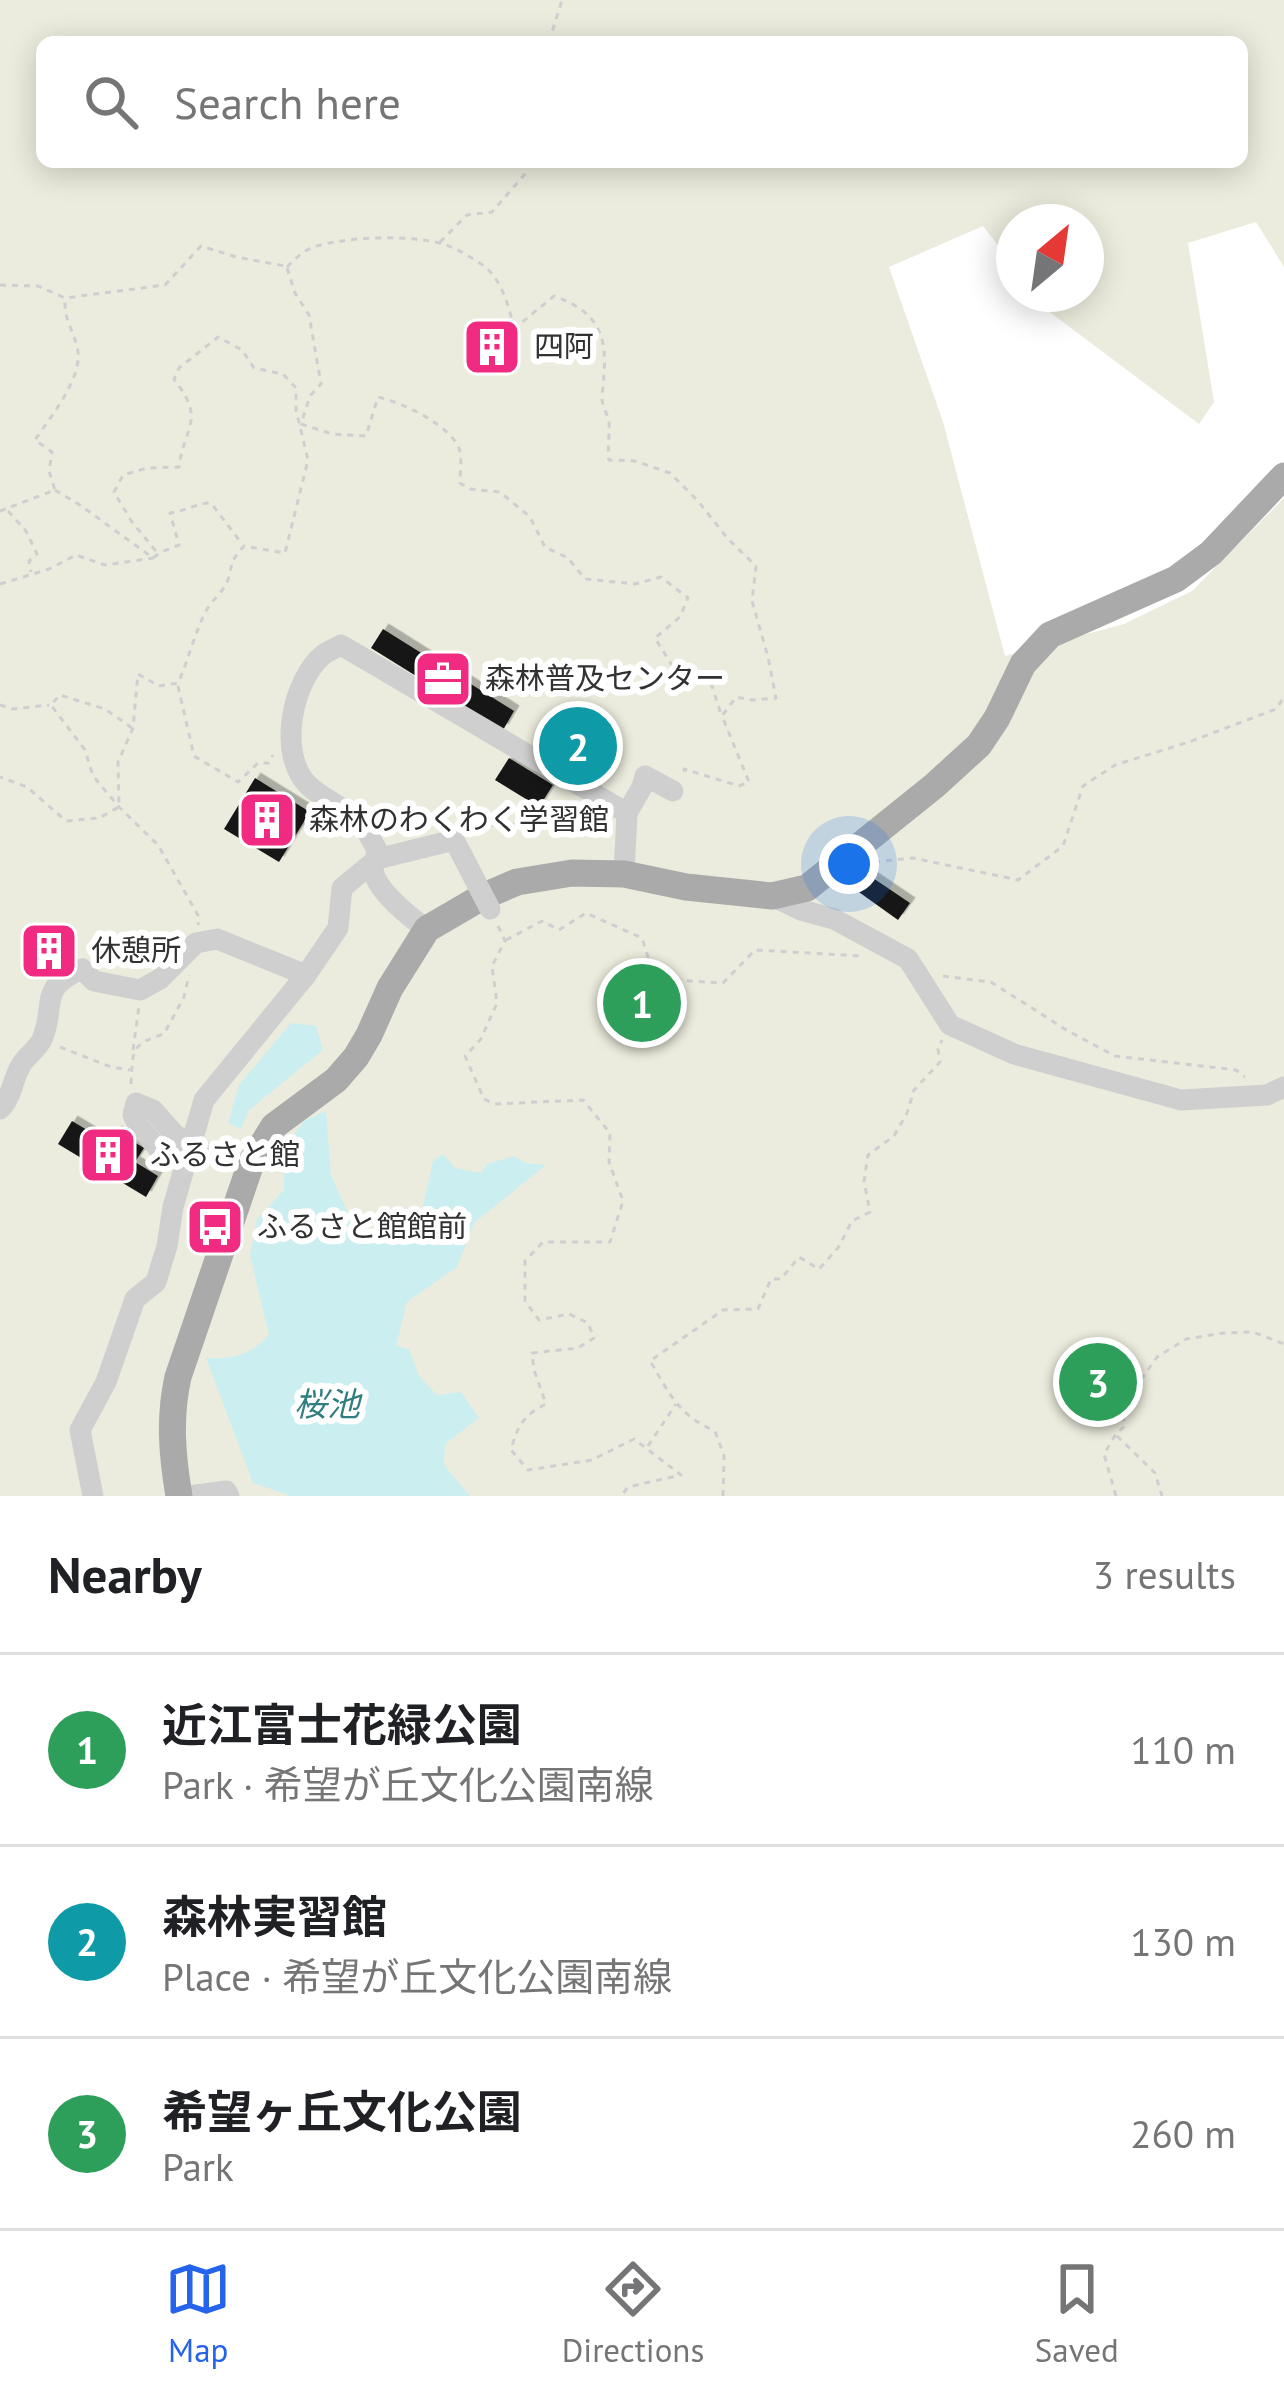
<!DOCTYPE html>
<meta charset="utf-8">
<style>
body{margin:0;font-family:"PT Sans","Noto Sans JP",sans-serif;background:#f2f2f2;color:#202124}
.compass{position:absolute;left:996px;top:204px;width:108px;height:108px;border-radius:50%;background:#fff;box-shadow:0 6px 30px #0003;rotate:29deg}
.you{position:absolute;left:849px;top:864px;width:42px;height:42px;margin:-30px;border:9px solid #fff;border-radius:50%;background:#1a73e8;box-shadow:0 0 0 18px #1a73e833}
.badge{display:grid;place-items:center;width:78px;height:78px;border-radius:50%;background:#2563eb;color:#fff;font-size:39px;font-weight:700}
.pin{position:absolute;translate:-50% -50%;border:6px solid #fff;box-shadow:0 3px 12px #0006}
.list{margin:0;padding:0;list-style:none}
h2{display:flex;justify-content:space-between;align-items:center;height:156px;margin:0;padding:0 48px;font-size:51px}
h2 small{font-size:39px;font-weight:400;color:#757577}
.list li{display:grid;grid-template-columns:78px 1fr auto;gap:36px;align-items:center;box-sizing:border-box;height:192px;padding:0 48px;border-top:3px solid #e0e0e0}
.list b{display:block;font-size:45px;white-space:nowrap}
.list p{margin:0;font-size:39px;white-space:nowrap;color:#757577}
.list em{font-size:39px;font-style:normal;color:#757577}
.icon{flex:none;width:66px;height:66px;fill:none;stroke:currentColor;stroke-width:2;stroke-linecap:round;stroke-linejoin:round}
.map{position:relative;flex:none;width:1284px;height:1496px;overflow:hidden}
.search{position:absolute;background:#fff;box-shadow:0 6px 30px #0003;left:36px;right:36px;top:36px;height:132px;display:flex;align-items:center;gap:30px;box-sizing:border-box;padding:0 42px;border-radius:18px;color:#757577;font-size:45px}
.sheet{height:732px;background:#fff}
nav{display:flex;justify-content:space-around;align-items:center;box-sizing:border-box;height:168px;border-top:3px solid #e0e0e0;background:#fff;font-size:33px;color:#757577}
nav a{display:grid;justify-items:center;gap:6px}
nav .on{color:#2563eb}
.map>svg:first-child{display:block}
.green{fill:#ebecdd;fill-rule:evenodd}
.water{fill:#cbeff0}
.building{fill:#191919;filter:url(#shadow)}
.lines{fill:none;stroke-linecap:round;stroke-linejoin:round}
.path{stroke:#cfcfcf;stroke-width:3;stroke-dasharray:6 6;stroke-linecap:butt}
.minor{stroke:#cfcfcf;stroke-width:21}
.major{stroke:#aaa;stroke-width:27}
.minor-bridge{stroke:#cfcfcf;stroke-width:21}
.labels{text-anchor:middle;stroke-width:12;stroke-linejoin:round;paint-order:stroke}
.poi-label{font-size:30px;fill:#323232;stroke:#fff;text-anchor:start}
.water-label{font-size:33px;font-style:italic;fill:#307e7f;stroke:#fff}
</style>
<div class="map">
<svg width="1284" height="1496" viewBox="0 0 1284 1496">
<defs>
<filter id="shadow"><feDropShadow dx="5.5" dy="-5.5" stdDeviation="0" flood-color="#0004"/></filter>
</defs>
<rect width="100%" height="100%" fill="#fff"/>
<!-- green -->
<path class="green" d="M 0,0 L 1284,0 L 1284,267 L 1256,222 L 1188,243 L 1214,402 L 1199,424 L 1047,310 L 1035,294 L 1086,294 L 1086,222 L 1014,222 L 1014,266 L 983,226 L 889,267 L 943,422 L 1005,656 L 1124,624 L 1192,591 L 1284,498 L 1284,1496 L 0,1496 ZM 42,42 L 1242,42 L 1242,162 L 42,162 Z"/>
<!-- water -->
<g class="water">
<path d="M 291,1023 L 316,1026 L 323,1050 L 248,1111 L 241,1129 L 228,1123 L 239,1085 Z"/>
<path d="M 326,1111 L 331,1175 L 361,1242 L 420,1220 L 433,1161 L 443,1154 L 455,1168 L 481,1173 L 487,1164 L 514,1156 L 525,1163 L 546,1165 L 474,1223 L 457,1267 L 407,1302 L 396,1346 L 409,1349 L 419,1376 L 437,1395 L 461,1392 L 479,1418 L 445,1444 L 444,1465 L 470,1496 L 291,1496 L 253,1483 L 206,1358 C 235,1359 248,1356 269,1335 L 250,1255 L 257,1219 L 284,1190 L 283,1150 L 304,1121 Z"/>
</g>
<!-- building -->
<g class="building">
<path d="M 383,629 L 514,711 L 503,730 L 371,648 Z"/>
<path d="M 553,715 L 571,727 L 575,721 L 599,735 L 595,741 L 609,750 L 596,771 L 540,737 Z"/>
<path d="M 509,758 L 553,785 L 539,807 L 495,780 Z"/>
<path d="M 255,778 L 310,812 L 279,862 L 224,829 Z"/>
<path d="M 867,874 L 910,903 L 898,920 L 856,890 Z"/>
<path d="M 49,942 L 58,946 L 59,954 L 56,962 L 45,965 L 37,955 L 40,947 Z"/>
<path d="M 72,1121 L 109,1143 L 116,1131 L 144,1148 L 135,1162 L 158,1176 L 146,1197 L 58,1144 Z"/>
</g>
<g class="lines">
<!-- path -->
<g class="path">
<path d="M 549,42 L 562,0"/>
<path d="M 440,242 L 467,215 L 492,212 L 525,174 L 525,162"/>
<path d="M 287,267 C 294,260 301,253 309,249 C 338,236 422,233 451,247 C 461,251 475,260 484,266 C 501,279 509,306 513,325 L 521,323 L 554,296 C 607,315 608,344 602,395 C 601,405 607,412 609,422 C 610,435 607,447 609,460 L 635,461 L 670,473 L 698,501 L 728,539 L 756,566 L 752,601 L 768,657 L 776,698 L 752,700 L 736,697 L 722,716 L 749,782 L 739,786 L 684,769 L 686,777"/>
<path d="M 287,268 L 295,293 L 309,315 L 321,384 L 310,396 L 301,424 L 332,434 L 366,436 L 378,397 C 402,402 455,427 460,452 C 462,461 460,474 460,483 L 470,489 L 500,492 L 530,517 L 545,547 L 568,558 L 585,579 L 635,584 L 661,577 L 688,598 L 680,617 L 655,638 L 673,667 L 711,683 L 721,714"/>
<path d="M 0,285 L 38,286 L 65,298 L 165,285 L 201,246 L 236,257 L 285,266"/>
<path d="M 494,343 L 512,327"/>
<path d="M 55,490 L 80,505 L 153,558 L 161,552 L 179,545 L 170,513 C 186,511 197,503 211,503 L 242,544"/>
<path d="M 0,511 L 55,490 L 49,471 L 52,452 L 35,440 C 51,416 85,376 77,346 C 72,328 64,319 65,300"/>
<path d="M 8,511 L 26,531 L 37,554 L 29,561 L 31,572"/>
<path d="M 0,584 L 49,569 L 76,555 L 105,565 L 153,558 L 155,550 L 132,522 L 114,492 L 123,475 L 147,468 L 179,467 C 185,424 206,421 174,379 L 179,368 L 218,337 L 242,350 L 254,368 L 283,374 L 296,388 L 296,410 L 308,460 L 285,553 L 244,546 C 230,562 233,561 228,580 C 224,591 212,600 206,611 C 194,634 189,659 178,683 L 159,686 L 138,674 L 133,728 L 118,762 L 119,807 L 99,818 L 66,821 L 27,787 L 0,777"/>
<path d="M 178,686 L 194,756 L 238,782 L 258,763 L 269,763 L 273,755"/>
<path d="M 0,705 L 13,709 L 49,705"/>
<path d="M 132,728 L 105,709 L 60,695 L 51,705 L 85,750 L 93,776 L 119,807 L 158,845 L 199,917 L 198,925"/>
<path d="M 465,827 L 556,821 L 572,834 L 606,832"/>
<path d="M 874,862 L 913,858 L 1018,880 L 1063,846 L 1083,786 L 1115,765 L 1189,742 L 1276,709 L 1284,697"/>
<path d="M 498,926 L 505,941 L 492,966 L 497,1003 L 481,1039 L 465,1056 L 484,1099 L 495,1104 L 583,1100 L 610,1133 L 609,1162 L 623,1201 L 610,1242 L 543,1242 L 525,1261 L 525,1301 L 539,1320 L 569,1314 L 588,1323 L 594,1338 L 578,1348 L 532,1353 L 534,1370 L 546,1404 C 524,1415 517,1426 511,1450 L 528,1470 L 592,1460 L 634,1439 L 681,1475 L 628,1487 L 621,1496"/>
<path d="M 506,940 L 542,921 L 559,930 L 586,913 L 642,938 L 655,979 L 723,983 L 755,950 L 862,956"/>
<path d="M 943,976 L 991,982 L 1068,1031 L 1115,1056 L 1236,1070 L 1245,1077"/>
<path d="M 60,1047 L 111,1067 L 130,1070"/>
<path d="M 133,1050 L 139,1006"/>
<path d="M 131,1084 C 133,1051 130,1044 164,1034 L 184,997 L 189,975"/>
<path d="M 1117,1436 L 1155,1473 L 1162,1496"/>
<path d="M 648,1446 L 676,1404"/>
<path d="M 723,1496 L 724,1456 L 715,1431 C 678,1415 670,1394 650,1361 L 723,1310 L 758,1309 L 771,1279 L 781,1279 L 799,1257 L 819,1269 L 838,1248 L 852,1221 L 870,1212 L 864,1181 L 868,1155 L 894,1136 L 907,1113 L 914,1090 L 940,1062 L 938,1049 L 942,1040"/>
<path d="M 1116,1496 L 1104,1454 L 1116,1434 L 1125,1426 L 1121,1408 L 1157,1357 L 1186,1339 L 1223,1333 L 1253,1332 L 1284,1344"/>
</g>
<!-- minor -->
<g class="minor">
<path d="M 627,813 L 642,787 L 645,776 L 673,791"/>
<path d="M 772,896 L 801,910 L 834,919 L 908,959 L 950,1025 L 1014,1054 L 1181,1100 L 1267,1095 L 1284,1087"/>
<path d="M 427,929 C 412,919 375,890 373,869 C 373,863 377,857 377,850 C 371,839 365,826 356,818 C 342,806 321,798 308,785 C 277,754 292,680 324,654 C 326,652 340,646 341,645 L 627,813 L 624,874"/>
<path d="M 0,1109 C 12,1098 12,1081 20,1067 C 25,1056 39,1049 43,1037 C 56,1003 38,988 82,969 L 94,981 L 140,990 L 160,979 L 196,943 L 217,939 L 306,975"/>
<path d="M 163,1154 L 138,1125 L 133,1115 L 136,1103 L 153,1110 L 175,1135 L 200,1148"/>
<path d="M 93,1496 L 80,1430 L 106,1382 L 135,1299 L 156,1282 L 167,1246 L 173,1207 L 204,1100 L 306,975 L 338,928 L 342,888 L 377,859 L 454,840 L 462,855"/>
<path d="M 190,1496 L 226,1491 L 229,1496"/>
</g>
<!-- major -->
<path class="major" d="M 179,1496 C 172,1455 169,1417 178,1377 L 251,1163 L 274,1126 L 336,1080 L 356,1057 L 369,1035 L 390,988 L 427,929 L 482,897 L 517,882 L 572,873 L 624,874 L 686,887 L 772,896 L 807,888 L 934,786 L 979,745 L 997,718 L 1023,664 L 1050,635 L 1176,579 L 1211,553 L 1284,476"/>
<!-- minor-bridge -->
<path class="minor-bridge" d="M 462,855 L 490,909"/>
</g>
<!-- icons -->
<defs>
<symbol id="building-square" viewBox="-11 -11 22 22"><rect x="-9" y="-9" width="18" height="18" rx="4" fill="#f22b82" stroke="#fff"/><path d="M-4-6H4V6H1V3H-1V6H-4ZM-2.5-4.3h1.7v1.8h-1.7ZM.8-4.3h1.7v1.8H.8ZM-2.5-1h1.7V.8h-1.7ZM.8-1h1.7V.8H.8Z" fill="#fff"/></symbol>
<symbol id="office-square" viewBox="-11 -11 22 22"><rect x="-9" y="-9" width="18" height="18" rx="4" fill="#f22b82" stroke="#fff"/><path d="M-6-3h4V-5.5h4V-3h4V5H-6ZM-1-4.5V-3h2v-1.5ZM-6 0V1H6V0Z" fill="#fff"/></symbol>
<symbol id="bus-square" viewBox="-11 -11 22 22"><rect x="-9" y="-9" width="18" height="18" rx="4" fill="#f22b82" stroke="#fff"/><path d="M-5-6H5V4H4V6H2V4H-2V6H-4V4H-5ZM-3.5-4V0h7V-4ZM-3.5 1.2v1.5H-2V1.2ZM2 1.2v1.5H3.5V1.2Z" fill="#fff"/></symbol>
</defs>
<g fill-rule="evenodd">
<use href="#building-square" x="459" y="314" width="66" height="66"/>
<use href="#office-square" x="410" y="646" width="66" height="66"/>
<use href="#building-square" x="234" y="787" width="66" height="66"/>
<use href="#building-square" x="16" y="918" width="66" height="66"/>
<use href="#building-square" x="75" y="1122" width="66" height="66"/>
<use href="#bus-square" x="182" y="1194" width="66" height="66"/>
</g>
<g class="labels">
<!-- poi labels -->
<g class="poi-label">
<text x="534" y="357">四阿</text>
<text x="485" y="689">森林普及センター</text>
<text x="309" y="830">森林のわくわく学習館</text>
<text x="91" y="961">休憩所</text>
<text x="150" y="1165">ふるさと館</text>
<text x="257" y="1237">ふるさと館館前</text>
</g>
<!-- water labels -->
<g class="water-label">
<text x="327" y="1416">桜池</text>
</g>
</g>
</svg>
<svg class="compass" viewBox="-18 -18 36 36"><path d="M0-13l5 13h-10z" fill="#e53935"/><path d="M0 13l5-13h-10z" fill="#757577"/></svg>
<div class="you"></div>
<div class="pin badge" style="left:642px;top:1003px;background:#2e9e5b">1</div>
<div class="pin badge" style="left:578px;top:746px;background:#0f9aa8">2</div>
<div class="pin badge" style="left:1098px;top:1382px;background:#2e9e5b">3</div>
<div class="search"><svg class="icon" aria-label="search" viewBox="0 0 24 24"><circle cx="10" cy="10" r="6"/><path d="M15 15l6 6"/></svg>Search here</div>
</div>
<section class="sheet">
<h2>Nearby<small>3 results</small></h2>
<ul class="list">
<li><span class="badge" style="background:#2e9e5b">1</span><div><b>近江富士花緑公園</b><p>Park · 希望が丘文化公園南線</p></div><em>110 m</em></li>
<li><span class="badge" style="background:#0f9aa8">2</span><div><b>森林実習館</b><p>Place · 希望が丘文化公園南線</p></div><em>130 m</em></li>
<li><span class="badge" style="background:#2e9e5b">3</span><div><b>希望ヶ丘文化公園</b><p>Park</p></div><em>260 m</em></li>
</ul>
</section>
<nav>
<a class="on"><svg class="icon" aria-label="map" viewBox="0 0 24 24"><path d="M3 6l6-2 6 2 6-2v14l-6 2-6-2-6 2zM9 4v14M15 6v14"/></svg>Map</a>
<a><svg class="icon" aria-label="directions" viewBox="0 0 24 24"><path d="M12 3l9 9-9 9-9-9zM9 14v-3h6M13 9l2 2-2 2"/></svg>Directions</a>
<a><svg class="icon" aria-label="saved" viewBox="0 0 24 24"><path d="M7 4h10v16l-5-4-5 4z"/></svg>Saved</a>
</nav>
